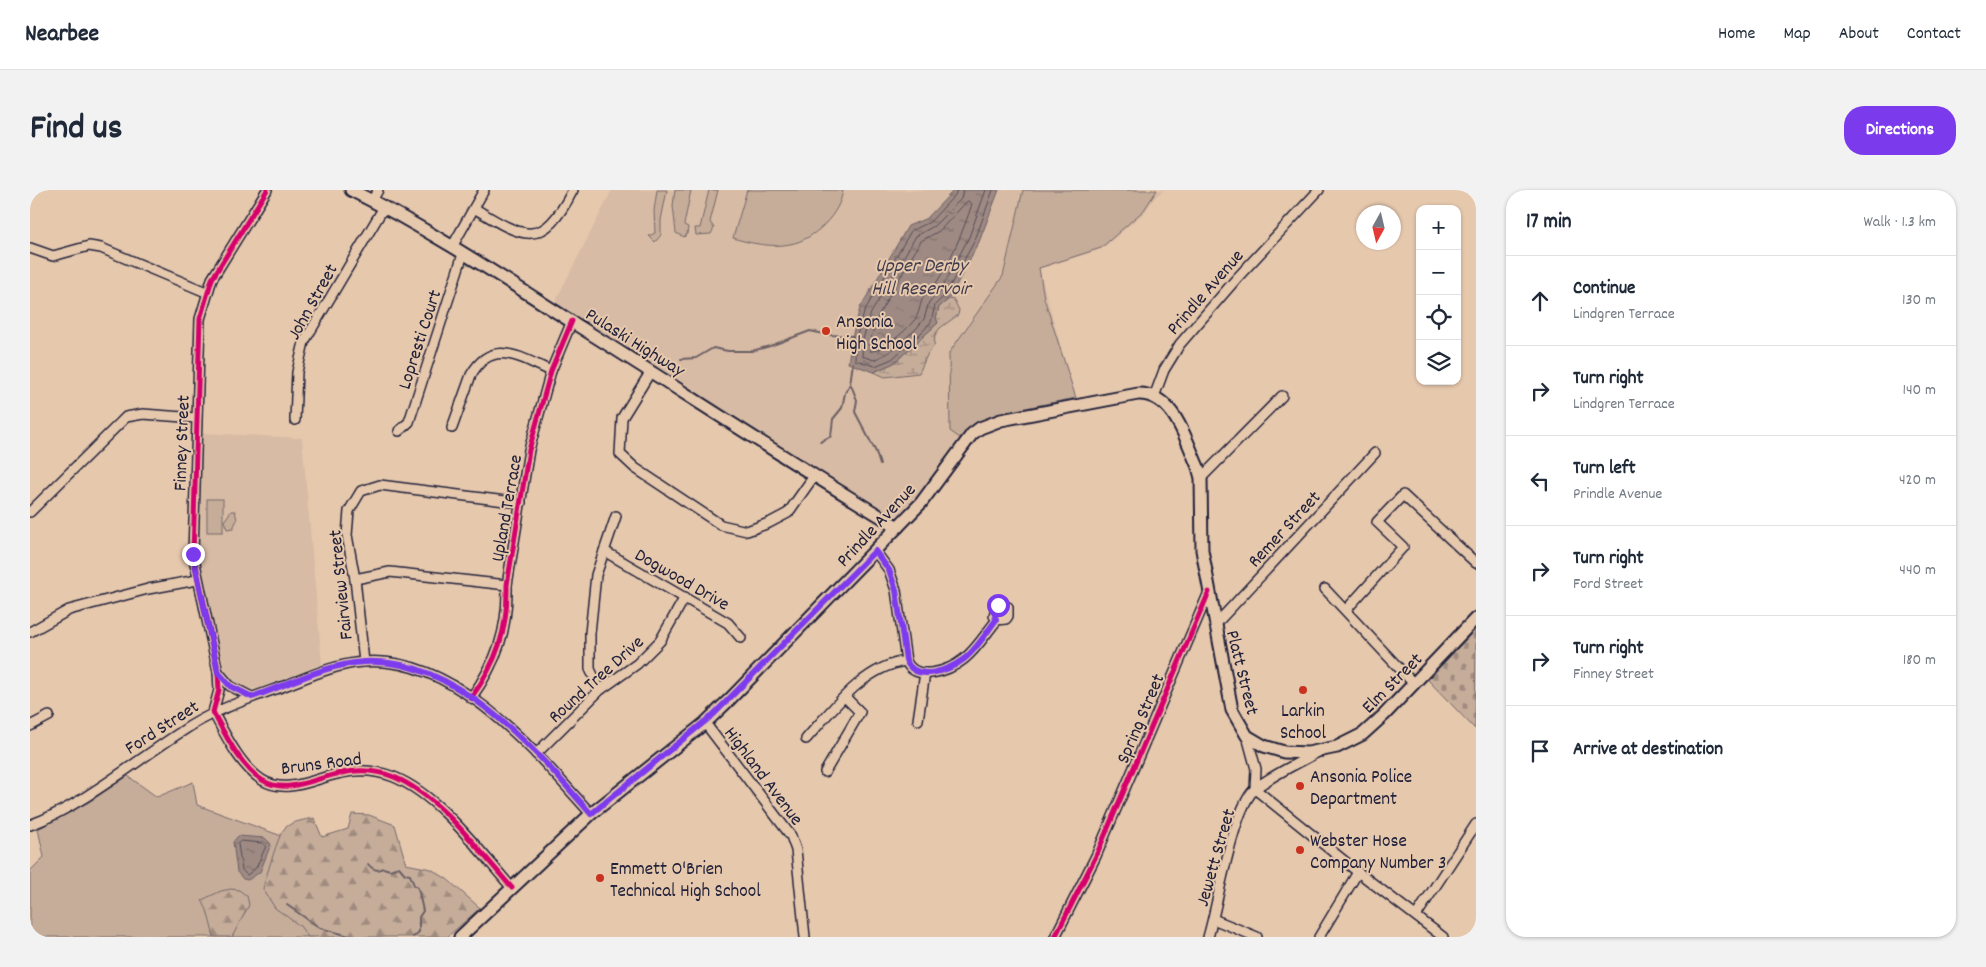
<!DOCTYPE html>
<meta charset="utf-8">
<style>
body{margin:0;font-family:Dekko,sans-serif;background:#f2f2f3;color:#1f2937}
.controls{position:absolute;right:15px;top:15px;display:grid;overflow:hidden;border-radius:10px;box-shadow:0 1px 4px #0004}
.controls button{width:45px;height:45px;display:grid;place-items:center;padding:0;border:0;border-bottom:1px solid #e0e1e3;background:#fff;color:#1f2937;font:25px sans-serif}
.compass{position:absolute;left:1326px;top:15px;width:45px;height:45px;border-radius:50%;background:#fff;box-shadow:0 1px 4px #0004;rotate:188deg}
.stop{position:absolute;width:15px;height:15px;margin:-11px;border:4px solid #7c3aed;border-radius:50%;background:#fff}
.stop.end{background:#7c3aed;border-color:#fff;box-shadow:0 1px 5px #0008}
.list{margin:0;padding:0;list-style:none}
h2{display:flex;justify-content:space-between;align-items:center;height:65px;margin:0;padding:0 20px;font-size:21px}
h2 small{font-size:16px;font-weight:400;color:#747a83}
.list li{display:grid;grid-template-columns:32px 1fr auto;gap:15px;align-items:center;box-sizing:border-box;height:90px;padding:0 20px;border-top:1px solid #e0e1e3}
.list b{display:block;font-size:19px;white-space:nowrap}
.list p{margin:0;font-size:16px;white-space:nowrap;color:#747a83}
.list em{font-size:16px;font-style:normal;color:#747a83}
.icon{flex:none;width:28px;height:28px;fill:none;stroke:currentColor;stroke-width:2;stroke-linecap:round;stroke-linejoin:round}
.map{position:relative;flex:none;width:1446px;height:747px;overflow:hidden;border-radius:20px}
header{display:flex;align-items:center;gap:30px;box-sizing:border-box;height:70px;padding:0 25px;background:#fff;border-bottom:1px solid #e0e1e3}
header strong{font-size:24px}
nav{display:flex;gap:28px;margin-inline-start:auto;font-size:18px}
.intro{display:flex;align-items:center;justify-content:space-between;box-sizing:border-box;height:120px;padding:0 30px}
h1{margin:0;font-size:35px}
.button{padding:12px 22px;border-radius:20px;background:#7c3aed;color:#fff;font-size:18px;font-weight:700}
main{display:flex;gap:30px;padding:0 30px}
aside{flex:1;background:#fff;border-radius:20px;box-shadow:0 1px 4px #0004}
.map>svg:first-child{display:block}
.built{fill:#d7bba4}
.green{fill:#c6ad9a;stroke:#74686a}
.forest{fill:url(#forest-firs);stroke:#74686a}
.wetland{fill:url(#wetland-marsh);stroke:#74686a}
.cemetery{fill:url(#cemetery-stones);stroke:#74686a}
.water{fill:url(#water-ripples);stroke:#6c6066}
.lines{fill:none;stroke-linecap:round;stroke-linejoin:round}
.shore{stroke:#544c58;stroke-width:1}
.stream{stroke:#6c6066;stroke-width:2}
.minor-casing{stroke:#22223b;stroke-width:12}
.major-casing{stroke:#22223b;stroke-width:15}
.minor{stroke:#e6c8ad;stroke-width:9}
.major{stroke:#e6c8ad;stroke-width:11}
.cycleway-casing{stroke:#e6c8ad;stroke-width:8}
.cycleway{stroke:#d6006c;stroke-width:5}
.route{stroke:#7c3aed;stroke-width:6}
.poi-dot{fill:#c8321e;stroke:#e6c8ad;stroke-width:2}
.labels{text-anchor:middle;stroke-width:4;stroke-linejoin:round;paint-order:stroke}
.street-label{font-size:19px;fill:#22223b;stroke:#e6c8ad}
.poi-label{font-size:19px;fill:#22223b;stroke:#e6c8ad;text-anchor:start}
.water-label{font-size:20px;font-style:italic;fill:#413c4d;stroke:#e6c8ad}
</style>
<header>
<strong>Nearbee</strong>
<nav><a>Home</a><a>Map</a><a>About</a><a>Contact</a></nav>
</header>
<div class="intro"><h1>Find us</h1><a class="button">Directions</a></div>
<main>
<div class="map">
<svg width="1446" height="747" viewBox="0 0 1446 747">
<defs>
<pattern id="forest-firs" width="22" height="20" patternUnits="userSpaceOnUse" patternTransform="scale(1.25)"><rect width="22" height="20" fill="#c6ad9a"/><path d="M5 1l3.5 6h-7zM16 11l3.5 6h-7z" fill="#a08c7f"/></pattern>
<pattern id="wetland-marsh" width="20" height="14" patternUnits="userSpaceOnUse" patternTransform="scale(1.25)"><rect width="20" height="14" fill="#c6ad9a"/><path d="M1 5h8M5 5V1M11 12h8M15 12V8" fill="none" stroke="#a08c7f"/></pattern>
<pattern id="cemetery-stones" width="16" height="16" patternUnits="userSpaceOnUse" patternTransform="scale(1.25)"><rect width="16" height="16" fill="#c6ad9a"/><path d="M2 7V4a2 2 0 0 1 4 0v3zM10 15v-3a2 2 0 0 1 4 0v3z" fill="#a08c7f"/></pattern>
<pattern id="water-ripples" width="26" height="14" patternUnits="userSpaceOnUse" patternTransform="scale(1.25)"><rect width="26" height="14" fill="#9e8a83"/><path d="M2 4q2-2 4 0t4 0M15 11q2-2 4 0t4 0" fill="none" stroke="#80706c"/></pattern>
</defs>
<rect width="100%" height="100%" fill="#e6c8ad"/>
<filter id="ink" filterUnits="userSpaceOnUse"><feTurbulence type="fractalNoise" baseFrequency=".02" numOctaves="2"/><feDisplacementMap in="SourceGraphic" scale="10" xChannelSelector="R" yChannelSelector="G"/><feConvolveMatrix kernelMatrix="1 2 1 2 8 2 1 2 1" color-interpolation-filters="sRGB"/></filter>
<g filter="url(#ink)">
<!-- built -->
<g class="built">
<path d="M 582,0 L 1134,0 L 1125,7 L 1115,22 L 1072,59 L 1009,79 L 1046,211 L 929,253 L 888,311 L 868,324 L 860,324 L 524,114 Z"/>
<path d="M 173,243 L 272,248 L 292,474 L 228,499 L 214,498 L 206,495 L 196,484 L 172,390 L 167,349 Z"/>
</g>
<!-- green -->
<g class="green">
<path d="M 627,0 L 637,0 L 631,30 L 631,45 L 625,52 L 619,46 L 625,43 L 624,21 Z"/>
<path d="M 645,0 L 661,0 L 654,35 L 658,37 L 657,44 L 654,47 L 646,43 L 643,16 Z"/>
<path d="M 679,0 L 688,0 L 680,32 L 684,38 L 681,44 L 666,45 L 665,38 L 670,38 Z"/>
<path d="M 717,0 L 813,0 C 810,24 784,50 760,54 C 742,58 719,53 703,48 Z"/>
<path d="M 993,0 L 1127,0 L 1114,20 L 1071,58 L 1009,78 L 1014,108 L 1046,208 C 1006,216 962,221 930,248 L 920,241 L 919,163 L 973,86 Z"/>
<rect x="177" y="309" width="16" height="33"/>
<path d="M 201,321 L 205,321 L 207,330 L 203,338 L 197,339 L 194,331 Z"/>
<path d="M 98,586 L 127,607 L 163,592 L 167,615 L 257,648 L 284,747 L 0,747 L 0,681 L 14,667 L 8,639 L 59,612 Z"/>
</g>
<!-- forest -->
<g class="forest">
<path d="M 322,624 L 339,625 L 365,635 L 376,674 L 401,679 L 417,689 L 450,718 L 417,747 L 278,747 L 270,736 L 245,718 L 233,699 C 235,690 249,643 254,639 C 261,631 275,630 284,628 L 292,647 L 318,639 Z"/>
<path d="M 201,699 L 209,700 L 217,706 L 219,715 L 202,747 L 184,747 L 177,720 L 172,710 L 191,701 Z"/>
</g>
<!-- wetland -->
<path class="wetland" d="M 919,109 L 924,110 L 929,120 L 928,125 L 910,138 L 905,145 L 904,156 L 898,163 L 889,183 L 855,187 L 844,182 L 864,173 L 908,133 L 906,128 L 909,117 Z"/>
<!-- cemetery -->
<path class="cemetery" d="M 1444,441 L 1446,443 L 1445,539 L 1398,490 Z"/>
<!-- water -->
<g class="water">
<path d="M 924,0 L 969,0 L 949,52 L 919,109 L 909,117 L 906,128 L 908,133 L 864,173 L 844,182 L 818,173 L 822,147 L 830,118 L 878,36 L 897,28 Z"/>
<path d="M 208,646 L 235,648 L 241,654 L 230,682 L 218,690 L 213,689 L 207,682 L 203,652 Z"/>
</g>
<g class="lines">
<!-- shore -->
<g class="shore">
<path d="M 927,0 L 925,5 L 900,32 L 881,41 L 835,120 L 826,148 L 825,170 L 845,176 L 862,169 L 891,143 L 901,132 L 905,115 L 915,105 L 945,50 L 963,0"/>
<path d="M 933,0 L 931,9 L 904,36 L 886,46 L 841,123 L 833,149 L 832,166 L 844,170 L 858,163 L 886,139 L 894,129 L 899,112 L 910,102 L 939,47 L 956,0"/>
<path d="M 938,11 L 942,14 C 933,42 921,70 905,95 C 902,99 898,102 894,106 C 890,112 890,121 886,128 C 879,138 852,163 840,161 L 840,151 L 848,126 L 891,51 L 909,41 Z"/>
<path d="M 211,651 L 232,653 L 236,656 L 226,678 L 217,685 L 212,680 L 208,654 Z"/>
</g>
<!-- stream -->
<g class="stream">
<path d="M 651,169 L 666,168 L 683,158 L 698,161 L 722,161 L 740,156 L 780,141 L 799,145 L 823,146"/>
<path d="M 821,195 L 827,210 L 825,222 L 846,262 L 850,275"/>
<path d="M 790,252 L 801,246 L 803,229 L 812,218 L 815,203 L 820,194 L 823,173"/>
<path d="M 338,674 C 342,679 347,682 353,678 L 360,680 L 369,677 L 375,684 L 380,685 L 384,695 L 388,698 L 393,721 L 389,727 L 389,742 L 383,747"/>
<path d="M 257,715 L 290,738 L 323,747"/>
</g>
<defs>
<g id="minor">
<path d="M 237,0 L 182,89 L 170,129 L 163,364 L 188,482 L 189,500 L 183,522 C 195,544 210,576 232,590 C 258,606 286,587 312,583 C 330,579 348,581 364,587 C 410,606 450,662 482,698"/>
<path d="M 342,11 L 348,0"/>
<path d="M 444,18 C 495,49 512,60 543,0"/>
<path d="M 422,57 L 454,0"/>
<path d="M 0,58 L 23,66 L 59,56 L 71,58 L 176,102"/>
<path d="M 621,181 L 592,228 L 590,264 L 605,278 L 691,335 L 717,341 L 739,333 L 758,323 L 784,286"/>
<path d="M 1124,207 L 1134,180 L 1150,154 L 1207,88 L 1289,0"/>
<path d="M 265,230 L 267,182 L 274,152 L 354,17"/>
<path d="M 422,238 L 441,185 C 462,147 491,168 521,181"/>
<path d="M 369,241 L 379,232 L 433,64"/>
<path d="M 1171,288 L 1252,206"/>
<path d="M 0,322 L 96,227 L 113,224 L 166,228"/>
<path d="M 574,361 L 698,433 L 711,448"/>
<path d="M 845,361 L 859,380 L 866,400 L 876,471 C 885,493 919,481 934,469 C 947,459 956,443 967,430 L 976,429 L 978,426 L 978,417 L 973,415 L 966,417 L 964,426 L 967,430"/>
<path d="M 325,389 L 360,382 L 477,395"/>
<path d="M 1295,399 L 1384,494"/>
<path d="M 1316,420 L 1373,357 L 1347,332 L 1373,305 L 1446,373"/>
<path d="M 1185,435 L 1345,263"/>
<path d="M 0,442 L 39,420 L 118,399 L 167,390"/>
<path d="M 334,472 L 325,389 L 317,345 L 319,321 L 331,301 L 350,295 L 491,313"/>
<path d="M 188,482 L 200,496 L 222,507"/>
<path d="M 570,500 L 560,479 L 560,443 L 566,385 L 586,326"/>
<path d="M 441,508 C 467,472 478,440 477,395 L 499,260 L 521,181 L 542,131"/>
<path d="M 888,530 L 895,483"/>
<path d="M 675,533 L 761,646 L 766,660 L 775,747"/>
<path d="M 0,536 L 19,526"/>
<path d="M 1217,546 L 1226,579 L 1225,599"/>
<path d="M 776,549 C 803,519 833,477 876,471"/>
<path d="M 506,564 L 570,500 L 607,474 L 630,451 L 655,407"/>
<path d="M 795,582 L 830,522 L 815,507"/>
<path d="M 1225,599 L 1328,682 L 1413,747"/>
<path d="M 0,635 C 52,616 104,572 151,542 C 183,520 218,509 254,496 C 280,486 306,474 333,472 C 426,464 506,563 561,624"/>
<path d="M 1386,726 L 1446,634"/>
<path d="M 1183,729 L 1227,747"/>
<path d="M 1025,747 L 1066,666 L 1179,402"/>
<path d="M 1178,747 C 1188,715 1203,616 1226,598 C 1244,584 1267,574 1286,563"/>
<path d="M 1289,747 L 1328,682"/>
</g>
<g id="major">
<path d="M 321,0 C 397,38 470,86 542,132 C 651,200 758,271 868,337"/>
<path d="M 430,747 L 561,624 L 675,533 L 700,509 L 891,313 L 942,244 L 950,238 L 971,230 L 1108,204 C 1144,203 1156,251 1168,277 L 1171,288 L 1172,360 L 1202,520 L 1217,546 L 1234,556 L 1254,562 L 1278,563 L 1307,557 L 1333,544 L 1354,525 L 1446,428"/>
</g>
</defs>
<!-- minor casing -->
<use href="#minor" class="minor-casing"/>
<!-- major casing -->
<use href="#major" class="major-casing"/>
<!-- minor -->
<use href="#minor" class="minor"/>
<!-- major -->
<use href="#major" class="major"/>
<defs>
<g id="cycleway">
<path d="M 237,0 L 182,89 L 170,129 L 163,364 L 188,482 L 189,500 L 183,522 C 195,544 210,576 232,590 C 258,606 286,587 312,583 C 330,579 348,581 364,587 C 410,606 450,662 482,698"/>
<path d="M 441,508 C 467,472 478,440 477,395 L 499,260 L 521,181 L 542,131"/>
<path d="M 1025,747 L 1066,666 L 1179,402"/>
</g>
</defs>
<!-- cycleway casing -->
<use href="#cycleway" class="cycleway-casing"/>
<!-- cycleway -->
<use href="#cycleway" class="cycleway"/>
</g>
</g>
<g class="lines" filter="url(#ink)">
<!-- route -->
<path class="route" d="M 163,364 L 188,482 L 200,496 L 222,507 C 258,495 296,474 335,472 C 427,467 506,561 561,624 L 684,524 L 845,361 L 859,380 L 866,400 L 876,470 C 885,493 918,481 934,469 C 947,459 956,443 966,430 L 964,420 L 968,415"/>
</g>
<!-- markers -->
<g class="poi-dot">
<circle cx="796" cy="141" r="5"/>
<circle cx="1273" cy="500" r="5"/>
<circle cx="1270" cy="596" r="5"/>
<circle cx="1270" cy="660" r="5"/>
<circle cx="570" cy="688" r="5"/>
</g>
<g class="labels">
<!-- street labels -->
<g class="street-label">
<text transform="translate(1174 101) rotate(-49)" y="7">Prindle Avenue</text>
<text transform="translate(281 111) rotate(-61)" y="7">John Street</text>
<text transform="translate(388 149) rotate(-72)" y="7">Lopresti Court</text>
<text transform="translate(606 151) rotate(32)" y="7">Pulaski Highway</text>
<text transform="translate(150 253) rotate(-88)" y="7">Finney Street</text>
<text transform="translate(475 318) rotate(-80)" y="7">Upland Terrace</text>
<text transform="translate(845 334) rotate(-47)" y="7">Prindle Avenue</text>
<text transform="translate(1253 338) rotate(-47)" y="7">Remer Street</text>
<text transform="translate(653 388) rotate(30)" y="7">Dogwood Drive</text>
<text transform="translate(309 395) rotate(-96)" y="7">Fairview Street</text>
<text transform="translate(1214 482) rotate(76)" y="7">Platt Street</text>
<text transform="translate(565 488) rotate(-42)" y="7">Round Tree Drive</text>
<text transform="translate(1361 492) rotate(-45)" y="7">Elm Street</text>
<text transform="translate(1109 528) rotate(-67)" y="7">Spring Street</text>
<text transform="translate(131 536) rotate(-33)" y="7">Ford Street</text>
<text transform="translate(291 572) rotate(-7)" y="7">Bruns Road</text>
<text transform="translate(735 585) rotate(53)" y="7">Highland Avenue</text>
<text transform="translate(1184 667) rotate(-74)" y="7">Jewett Street</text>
</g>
<!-- poi labels -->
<g class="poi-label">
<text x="806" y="137">Ansonia<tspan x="806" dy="22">High School</tspan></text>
<text x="1273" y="526" text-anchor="middle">Larkin<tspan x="1273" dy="22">School</tspan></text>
<text x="1280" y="592">Ansonia Police<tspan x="1280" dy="22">Department</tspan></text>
<text x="1280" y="656">Webster Hose<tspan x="1280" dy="22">Company Number 3</tspan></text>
<text x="580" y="684">Emmett O'Brien<tspan x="580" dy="22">Technical High School</tspan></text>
</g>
<!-- water labels -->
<g class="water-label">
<text x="891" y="81">Upper Derby<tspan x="891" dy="23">Hill Reservoir</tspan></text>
</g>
</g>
</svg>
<div class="controls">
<button>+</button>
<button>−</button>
<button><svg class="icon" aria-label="locate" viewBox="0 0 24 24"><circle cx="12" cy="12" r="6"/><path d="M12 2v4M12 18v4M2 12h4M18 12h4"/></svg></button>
<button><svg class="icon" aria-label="layers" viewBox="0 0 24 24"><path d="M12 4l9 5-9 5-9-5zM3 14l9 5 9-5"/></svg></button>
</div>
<svg class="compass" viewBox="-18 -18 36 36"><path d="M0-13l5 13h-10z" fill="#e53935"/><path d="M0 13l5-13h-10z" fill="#747a83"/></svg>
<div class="stop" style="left:968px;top:415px"></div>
<div class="stop end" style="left:163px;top:364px"></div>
</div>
<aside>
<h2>17 min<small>Walk · 1.3 km</small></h2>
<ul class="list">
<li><svg class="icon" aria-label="ahead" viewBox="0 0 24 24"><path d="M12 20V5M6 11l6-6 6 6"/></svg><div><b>Continue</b><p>Lindgren Terrace</p></div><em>130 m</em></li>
<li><svg class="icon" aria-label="right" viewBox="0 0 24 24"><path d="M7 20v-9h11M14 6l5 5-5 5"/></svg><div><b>Turn right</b><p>Lindgren Terrace</p></div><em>140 m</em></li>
<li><svg class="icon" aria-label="left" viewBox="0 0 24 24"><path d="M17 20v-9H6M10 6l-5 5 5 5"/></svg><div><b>Turn left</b><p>Prindle Avenue</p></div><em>420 m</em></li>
<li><svg class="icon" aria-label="right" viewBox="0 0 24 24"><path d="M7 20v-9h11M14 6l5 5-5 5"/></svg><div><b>Turn right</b><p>Ford Street</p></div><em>440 m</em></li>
<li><svg class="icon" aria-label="right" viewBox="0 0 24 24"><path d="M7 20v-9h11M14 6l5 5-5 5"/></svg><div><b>Turn right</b><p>Finney Street</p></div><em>180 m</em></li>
<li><svg class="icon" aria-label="arrive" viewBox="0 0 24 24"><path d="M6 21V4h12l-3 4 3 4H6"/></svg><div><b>Arrive at destination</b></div></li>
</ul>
</aside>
</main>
